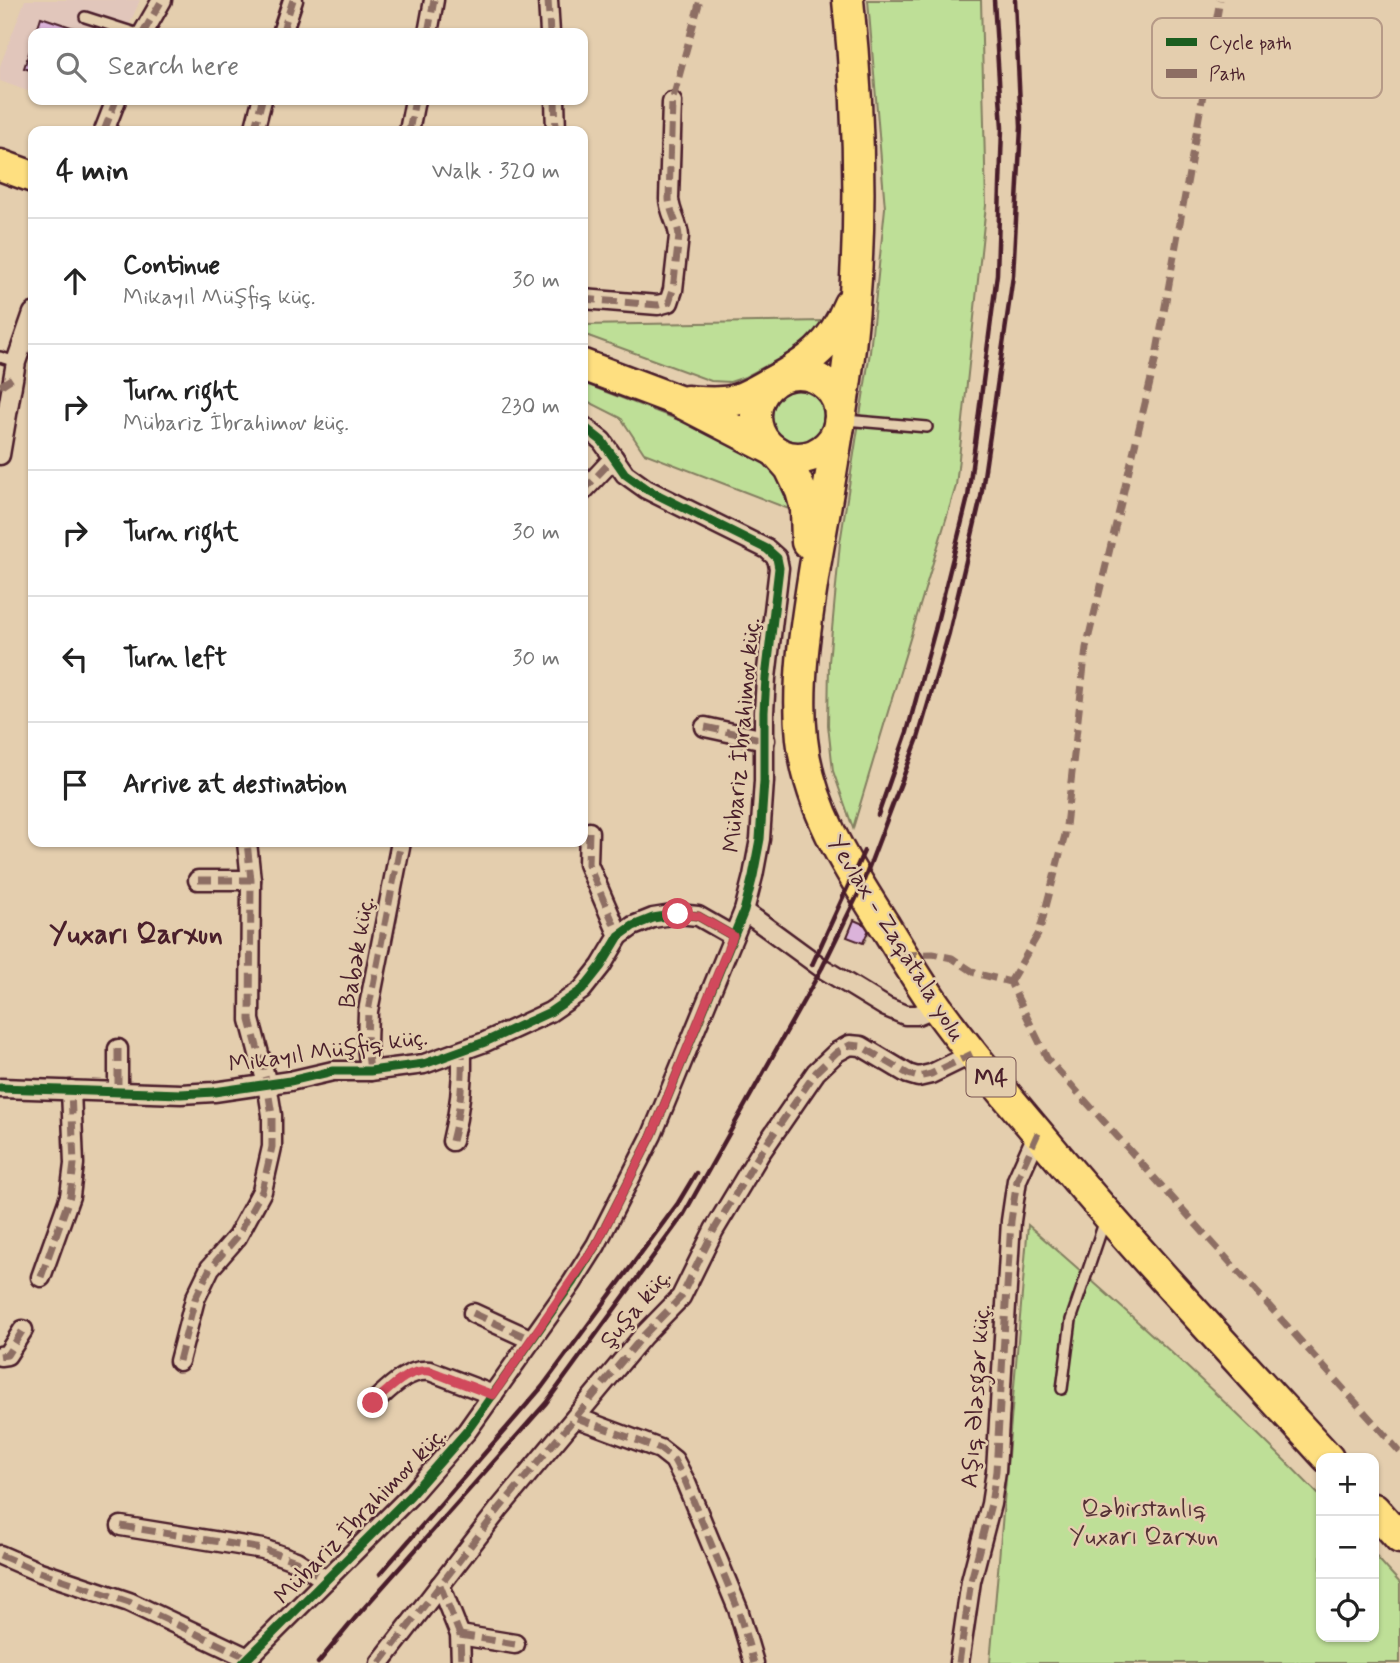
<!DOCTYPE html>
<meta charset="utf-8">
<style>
body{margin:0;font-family:Mynerve,sans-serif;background:#f6f6f6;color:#222}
.controls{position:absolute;right:21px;bottom:21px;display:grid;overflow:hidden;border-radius:14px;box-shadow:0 2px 5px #0004}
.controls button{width:63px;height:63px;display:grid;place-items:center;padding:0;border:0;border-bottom:2px solid #e0e0e0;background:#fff;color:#222;font:35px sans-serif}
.stop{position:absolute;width:21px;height:21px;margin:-16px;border:5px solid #d1495b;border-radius:50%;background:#fff}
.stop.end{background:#d1495b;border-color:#fff;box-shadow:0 2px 7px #0008}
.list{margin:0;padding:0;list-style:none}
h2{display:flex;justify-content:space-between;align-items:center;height:91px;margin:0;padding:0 28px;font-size:30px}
h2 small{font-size:23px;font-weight:400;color:#767676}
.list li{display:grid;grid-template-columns:46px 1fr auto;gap:21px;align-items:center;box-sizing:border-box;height:126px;padding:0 28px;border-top:2px solid #e0e0e0}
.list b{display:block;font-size:26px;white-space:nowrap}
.list p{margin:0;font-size:23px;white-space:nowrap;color:#767676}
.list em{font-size:23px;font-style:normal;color:#767676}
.icon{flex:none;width:38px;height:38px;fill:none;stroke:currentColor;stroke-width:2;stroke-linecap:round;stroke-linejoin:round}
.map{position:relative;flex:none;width:1400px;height:1663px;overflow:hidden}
.search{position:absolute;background:#fff;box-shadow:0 2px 5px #0004;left:28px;top:28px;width:560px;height:77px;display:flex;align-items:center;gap:18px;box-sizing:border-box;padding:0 24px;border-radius:14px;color:#767676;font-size:26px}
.panel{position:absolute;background:#fff;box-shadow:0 2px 5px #0004;left:28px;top:126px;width:560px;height:721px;border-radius:14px}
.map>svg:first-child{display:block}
.built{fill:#e1c6bb}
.green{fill:#bedf97;stroke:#847f61;stroke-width:2}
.shadow{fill:#0003}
.building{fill:#dbb3da;stroke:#4a1f2b;stroke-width:2}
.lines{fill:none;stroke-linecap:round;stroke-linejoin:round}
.service-casing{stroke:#4a1f2b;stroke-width:14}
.minor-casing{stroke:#4a1f2b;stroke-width:23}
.trunk-casing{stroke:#4a1f2b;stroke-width:35}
.service{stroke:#e4ceae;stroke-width:9}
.minor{stroke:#e4ceae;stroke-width:18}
.trunk{stroke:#fedf80;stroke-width:30}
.rail{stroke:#4a1f2b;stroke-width:4.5}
.quiet{stroke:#8d6e63;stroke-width:7;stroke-dasharray:14 7;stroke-linecap:butt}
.cycleway-casing{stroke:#e4ceae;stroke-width:13}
.cycleway{stroke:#1b5e20;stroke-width:9}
.route{stroke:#d1495b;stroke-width:9}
.labels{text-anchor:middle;stroke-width:5;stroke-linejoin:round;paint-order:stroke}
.shield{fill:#e4ceae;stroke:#785452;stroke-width:2}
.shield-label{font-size:23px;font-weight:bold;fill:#4a1f2b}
.street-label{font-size:24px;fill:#4a1f2b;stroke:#e4ceae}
.park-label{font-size:24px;fill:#563236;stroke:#e4ceae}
.quarter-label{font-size:28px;font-weight:bold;fill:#4a1f2b;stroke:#e4ceae}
.key{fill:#e4ceae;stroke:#b69a87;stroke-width:2}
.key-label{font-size:19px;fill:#4a1f2b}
</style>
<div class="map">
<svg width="1400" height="1663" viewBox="0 0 1400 1663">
<rect width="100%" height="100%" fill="#e4ceae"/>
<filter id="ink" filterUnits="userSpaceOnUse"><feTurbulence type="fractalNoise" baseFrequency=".0143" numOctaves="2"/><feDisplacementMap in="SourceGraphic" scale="14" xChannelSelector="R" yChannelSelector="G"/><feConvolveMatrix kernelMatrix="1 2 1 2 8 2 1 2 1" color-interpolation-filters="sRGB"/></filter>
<g filter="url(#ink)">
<!-- built -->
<path class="built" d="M 25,0 L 140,0 L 126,33 L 33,33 L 33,93 L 0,81 L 0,66 Z"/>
<!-- green -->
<g class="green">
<path d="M 868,0 L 981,0 L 986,205 L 956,486 L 853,828 L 833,771 L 828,725 L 829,662 L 840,543 L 870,352 L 885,208 Z"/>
<path d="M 823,321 L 813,337 L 798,349 L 745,377 L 730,382 L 711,381 L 583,334 L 583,325 Z"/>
<path d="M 583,383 L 751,448 L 779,476 L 789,509 L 644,453 L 621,418 L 583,399 Z"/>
<circle cx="797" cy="417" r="31"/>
<path d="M 1028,1225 C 1129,1312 1228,1402 1321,1497 L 1321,1637 L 1374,1637 L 1374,1554 L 1400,1583 L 1400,1663 L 990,1663 Z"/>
</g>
<!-- shadow -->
<path class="shadow" d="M 855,922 L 871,930 L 865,943 L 849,936 Z"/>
<!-- building -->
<g class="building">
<path d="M 41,17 L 89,33 L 36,33 Z"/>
<path d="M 33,41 L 33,71 L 24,68 Z"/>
<path d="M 854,920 L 870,927 L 863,943 L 847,937 Z"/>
</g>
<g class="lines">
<defs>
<g id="service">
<path d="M 85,17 L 135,33"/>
<path d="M 0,357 L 16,362"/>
<path d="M 845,420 L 927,427"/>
<path d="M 1062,1389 L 1071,1320 L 1105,1220"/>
</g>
<g id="minor">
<path d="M 548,0 L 550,33"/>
<path d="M 143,33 L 162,0"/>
<path d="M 282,33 L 293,0"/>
<path d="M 428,33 L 434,0"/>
<path d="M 555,100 L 556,131"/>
<path d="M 104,131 L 116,100"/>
<path d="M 254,131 L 262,100"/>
<path d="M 409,131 L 415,100"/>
<path d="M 583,299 L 658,305 L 669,302 L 673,290 L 679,236 C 678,223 670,213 669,199 L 672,102"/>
<path d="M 0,455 L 16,362 L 33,313"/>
<path d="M 583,491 L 614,458"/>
<path d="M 705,727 L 765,740"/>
<path d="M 589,832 L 588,864 L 619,936"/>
<path d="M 198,880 L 251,880"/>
<path d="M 744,911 L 822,968 L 886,1007 L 905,1015 L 917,1015 L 937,1007"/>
<path d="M 118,1049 L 118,1091"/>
<path d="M 370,1071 L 367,1045 L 368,1011 L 401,842"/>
<path d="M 0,1088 L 181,1094 L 214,1092 L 290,1081 L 333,1071 L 370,1071 L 424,1064 L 485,1042 L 550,1012 L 582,990 L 601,966 L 619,936 L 633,926 L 653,918 L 678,914 L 698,916 L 733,936"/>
<path d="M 452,1141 C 460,1110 463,1083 462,1051"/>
<path d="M 41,1277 L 70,1196 L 74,1164 L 71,1090"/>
<path d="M 473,1313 L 532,1340"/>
<path d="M 0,1356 L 7,1355 L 23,1330"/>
<path d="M 179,1361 L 195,1299 L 210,1268 L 237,1237 L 262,1191 L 272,1147 L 272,1115 L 267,1084 L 250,1020 L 251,880 L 247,842"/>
<path d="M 373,1403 C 389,1389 407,1368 430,1371 L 493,1395"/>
<path d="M 577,1418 L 660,1449 L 674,1460 L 686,1483 L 738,1609 L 754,1663"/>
<path d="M 121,1526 L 263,1549 L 296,1561 L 326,1580"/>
<path d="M 0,1555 L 37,1571 L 129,1602 L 248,1658"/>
<path d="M 440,1585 L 460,1635 L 461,1663"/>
<path d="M 460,1635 L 515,1644"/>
<path d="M 243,1663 L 410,1496 L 467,1431 L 572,1283 L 596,1245 L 652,1135 L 744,911 L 753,876 L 760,839 L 764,781 L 764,712 L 766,678 L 779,568 L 777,558 L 767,549 L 646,489 L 625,474 L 602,441 L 583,426"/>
<path d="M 380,1663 L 499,1509 L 643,1336 L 681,1297 L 714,1230 L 759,1155 L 816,1072 L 837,1052 L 850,1045 L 861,1046 L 908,1074 L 918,1077 L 931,1074 L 972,1054"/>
<path d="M 959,1663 L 971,1581 L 991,1504 L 996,1471 L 1011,1221 L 1017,1180 L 1038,1133"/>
</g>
<g id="trunk">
<path d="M 848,0 C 861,126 864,253 846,379 C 837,442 826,504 815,566 C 806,623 796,682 802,739 C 809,809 848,868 885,926 C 902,954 919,982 938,1009 C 972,1056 1010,1100 1047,1144 C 1137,1252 1233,1354 1328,1458"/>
<path d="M 0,165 L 33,177"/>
<path d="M 583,365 L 676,400 L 775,451 L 790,468 L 801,491 L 806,509 L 807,542"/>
<circle cx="798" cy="416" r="42"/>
<path d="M 687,401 C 702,402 716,404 731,401 C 745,398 758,390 770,383 C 809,362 832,346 849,304"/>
<path d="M 1374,1509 L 1400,1538"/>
</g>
</defs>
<!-- service casing -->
<use href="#service" class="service-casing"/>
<!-- minor casing -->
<use href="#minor" class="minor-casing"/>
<!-- trunk casing -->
<use href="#trunk" class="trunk-casing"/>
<!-- service -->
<use href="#service" class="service"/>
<!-- minor -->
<use href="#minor" class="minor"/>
<!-- trunk -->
<use href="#trunk" class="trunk"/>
<!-- rail -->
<g class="rail">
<path d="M 878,815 L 907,732 L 935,630 L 968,497 L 997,274 L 1002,128 L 994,0"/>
<path d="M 812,965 L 864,851"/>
<path d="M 380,1574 L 542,1387 L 678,1203 L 696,1173"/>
<path d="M 318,1663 L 356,1617 L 546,1403 L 684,1214 L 822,968 L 861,888 L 918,738 L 949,633 L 981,497 L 1013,276 L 1021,127 L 1015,0"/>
</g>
<!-- quiet -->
<g class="quiet">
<path d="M 548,0 L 550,33"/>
<path d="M 143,33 L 162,0"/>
<path d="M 282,33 L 293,0"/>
<path d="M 428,33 L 434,0"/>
<path d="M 555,100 L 556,131"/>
<path d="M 104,131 L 116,100"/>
<path d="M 254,131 L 262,100"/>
<path d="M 409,131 L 415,100"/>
<path d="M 583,299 L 658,305 L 669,302 L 673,290 L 679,236 C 678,223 670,213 669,199 L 672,102 L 700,0"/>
<path d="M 0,386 L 14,377"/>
<path d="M 583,491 L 614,458"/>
<path d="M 705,727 L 765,740"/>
<path d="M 589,832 L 588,864 L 619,936"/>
<path d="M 198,880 L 251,880"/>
<path d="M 903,955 L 933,954 L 952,958 L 975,973 L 1010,982 L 1047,1058 L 1400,1452"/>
<path d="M 1010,982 L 1039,933 L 1065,835 L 1086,648 L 1155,362 L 1220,0"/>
<path d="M 118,1049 L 118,1091"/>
<path d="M 370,1071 L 367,1045 L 368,1011 L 401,842"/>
<path d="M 452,1141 C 460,1110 463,1083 462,1051"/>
<path d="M 41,1277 L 70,1196 L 74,1164 L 71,1090"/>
<path d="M 473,1313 L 532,1340"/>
<path d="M 0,1356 L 7,1355 L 23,1330"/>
<path d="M 179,1361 L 195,1299 L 210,1268 L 237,1237 L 262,1191 L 272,1147 L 272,1115 L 267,1084 L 250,1020 L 251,880 L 247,842"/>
<path d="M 373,1403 C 389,1389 407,1368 430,1371 L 493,1395"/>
<path d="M 577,1418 L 660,1449 L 674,1460 L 686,1483 L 738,1609 L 754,1663"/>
<path d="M 121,1526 L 263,1549 L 296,1561 L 326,1580"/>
<path d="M 0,1555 L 37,1571 L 129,1602 L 248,1658"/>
<path d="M 440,1585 L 460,1635 L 461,1663"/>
<path d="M 460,1635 L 515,1644"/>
<path d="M 380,1663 L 499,1509 L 643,1336 L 681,1297 L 714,1230 L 759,1155 L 816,1072 L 837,1052 L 850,1045 L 861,1046 L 908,1074 L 918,1077 L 931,1074 L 972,1054"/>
<path d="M 959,1663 L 971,1581 L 991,1504 L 996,1471 L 1011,1221 L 1017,1180 L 1038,1133"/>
</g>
<defs>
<g id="cycleway">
<path d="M 0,1088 L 181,1094 L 214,1092 L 290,1081 L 333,1071 L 370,1071 L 424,1064 L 485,1042 L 550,1012 L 582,990 L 601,966 L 619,936 L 633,926 L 653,918 L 678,914 L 698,916 L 733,936"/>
<path d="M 243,1663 L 410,1496 L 467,1431 L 572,1283 L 596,1245 L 652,1135 L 744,911 L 753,876 L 760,839 L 764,781 L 764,712 L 766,678 L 779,568 L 777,558 L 767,549 L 646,489 L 625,474 L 602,441 L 583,426"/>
</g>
</defs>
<!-- cycleway casing -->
<use href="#cycleway" class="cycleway-casing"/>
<!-- cycleway -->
<use href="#cycleway" class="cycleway"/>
</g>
</g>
<g class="lines" filter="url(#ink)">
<!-- route -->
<path class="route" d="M 373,1403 C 390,1389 407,1368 430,1371 L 493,1395 L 596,1245 L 652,1135 L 733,936 L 698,916 L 678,914"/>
</g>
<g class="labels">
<!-- shield labels -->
<rect class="shield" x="966.5" y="1057.5" width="49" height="39" rx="5"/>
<g class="shield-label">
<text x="991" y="1085">M4</text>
</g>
<!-- street labels -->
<g class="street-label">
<text transform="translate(741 735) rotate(-85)" y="8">Mübariz İbrahimov küç.</text>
<text transform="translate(897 938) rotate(58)" y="8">Yevlax - Zaqatala yolu</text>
<text transform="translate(356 952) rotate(-80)" y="8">Babək küç.</text>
<text transform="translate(328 1050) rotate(-8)" y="8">Mikayıl Müşfiq küç.</text>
<text transform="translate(635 1308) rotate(-50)" y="8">Şuşa küç.</text>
<text transform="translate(975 1396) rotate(-86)" y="8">Aşıq Ələsgər küç.</text>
<text transform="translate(360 1515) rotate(-46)" y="8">Mübariz İbrahimov küç.</text>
</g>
<!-- park labels -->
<g class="park-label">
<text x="1144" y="1516">Qəbirstanlıq<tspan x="1144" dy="28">Yuxarı Qarxun</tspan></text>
</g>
<!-- quarter labels -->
<g class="quarter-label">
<text x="136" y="943">Yuxarı Qarxun</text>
</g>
</g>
<!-- legend -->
<rect x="1152" y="18" width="230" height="80" rx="10" class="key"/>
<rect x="1166" y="38" width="31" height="8" fill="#1b5e20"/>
<rect x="1166" y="69" width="31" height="9" fill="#8d6e63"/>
<g class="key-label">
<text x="1209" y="49">Cycle path</text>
<text x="1209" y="80">Path</text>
</g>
</svg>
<div class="controls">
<button>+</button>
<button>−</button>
<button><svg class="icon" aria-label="locate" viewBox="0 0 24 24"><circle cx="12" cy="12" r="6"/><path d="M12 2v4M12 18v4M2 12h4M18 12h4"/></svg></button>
</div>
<div class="stop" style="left:678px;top:914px"></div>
<div class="stop end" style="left:373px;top:1403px"></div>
<div class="search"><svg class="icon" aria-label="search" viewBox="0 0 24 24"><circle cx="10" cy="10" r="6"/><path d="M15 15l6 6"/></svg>Search here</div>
<section class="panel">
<h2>4 min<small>Walk · 320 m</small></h2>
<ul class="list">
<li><svg class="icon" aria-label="ahead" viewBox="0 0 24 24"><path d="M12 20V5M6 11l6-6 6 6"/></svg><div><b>Continue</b><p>Mikayıl Müşfiq küç.</p></div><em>30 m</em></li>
<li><svg class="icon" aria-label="right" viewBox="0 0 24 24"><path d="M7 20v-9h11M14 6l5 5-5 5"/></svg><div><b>Turn right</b><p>Mübariz İbrahimov küç.</p></div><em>230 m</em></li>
<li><svg class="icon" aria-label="right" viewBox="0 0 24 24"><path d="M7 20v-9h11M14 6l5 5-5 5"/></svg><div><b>Turn right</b></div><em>30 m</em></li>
<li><svg class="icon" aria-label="left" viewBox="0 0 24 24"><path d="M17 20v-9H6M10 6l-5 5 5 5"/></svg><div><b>Turn left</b></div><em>30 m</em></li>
<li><svg class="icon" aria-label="arrive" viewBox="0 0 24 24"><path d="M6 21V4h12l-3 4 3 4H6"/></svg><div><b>Arrive at destination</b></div></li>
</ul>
</section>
</div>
